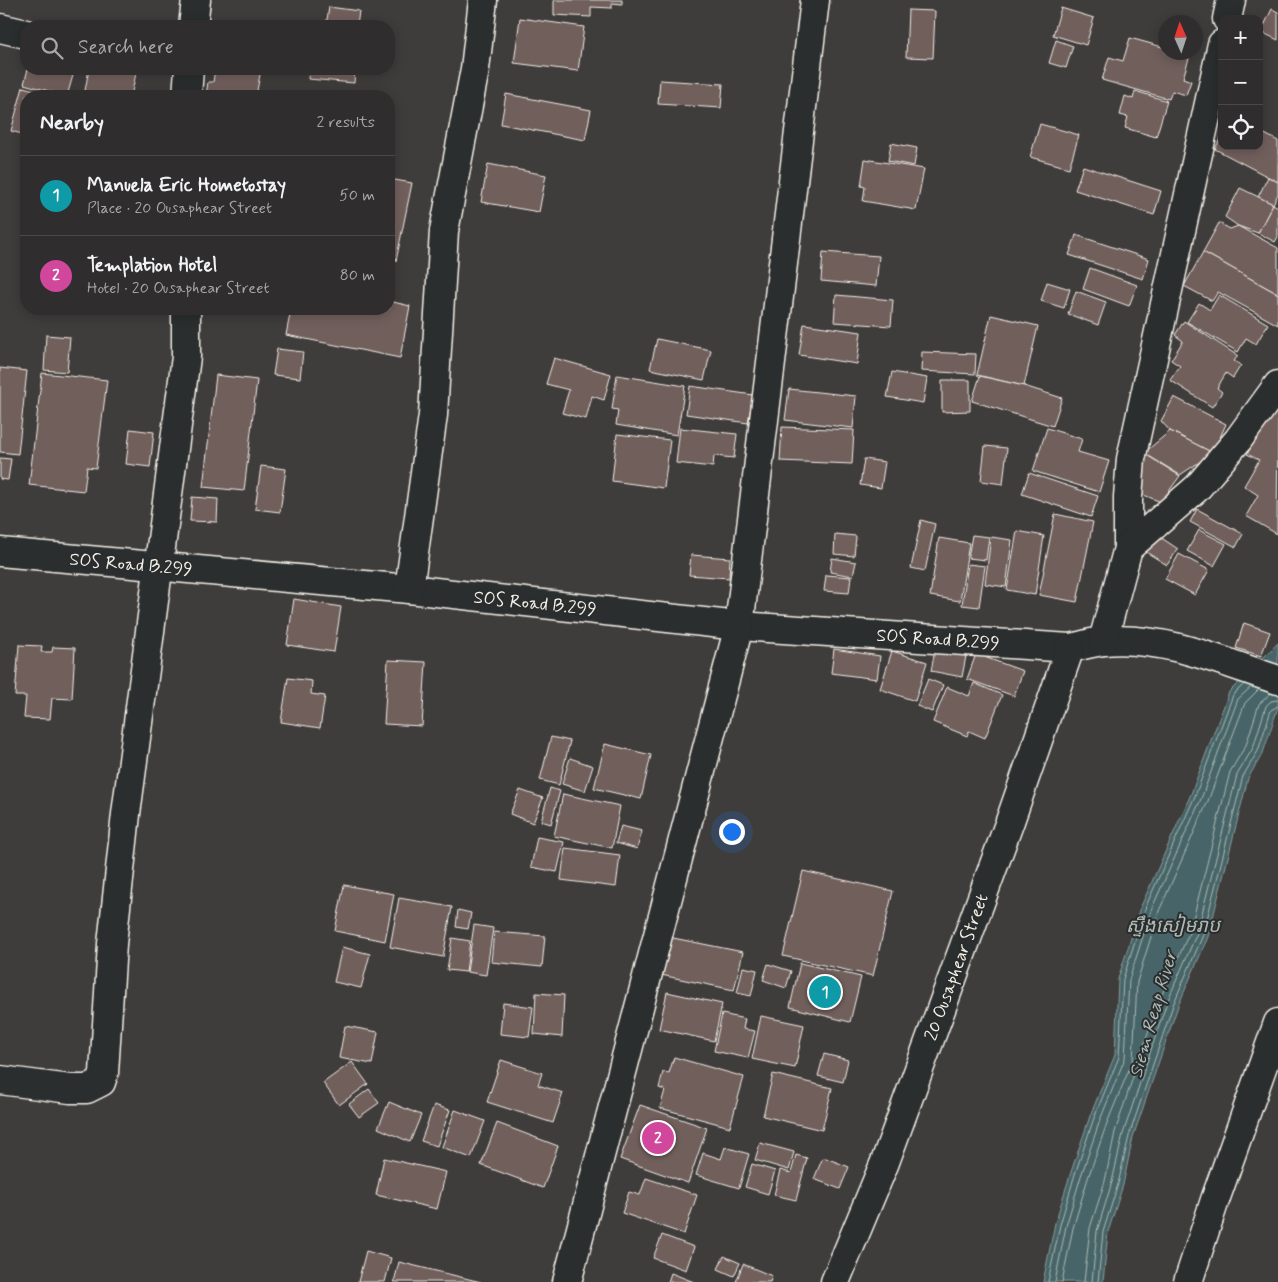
<!DOCTYPE html>
<meta charset="utf-8">
<style>
body{margin:0;font-family:Mynerve,"Noto Sans Khmer",sans-serif;background:#373535;color:#f1f3f6}
.controls{position:absolute;right:15px;top:15px;display:grid;overflow:hidden;border-radius:10px;box-shadow:0 2px 12px #0003}
.controls button{width:45px;height:45px;display:grid;place-items:center;padding:0;border:0;border-bottom:1px solid #4a4949;background:#2f2d2d;color:#f1f3f6;font:25px sans-serif}
.compass{position:absolute;left:1158px;top:15px;width:45px;height:45px;border-radius:50%;background:#2f2d2d;box-shadow:0 2px 12px #0003;rotate:357deg}
.you{position:absolute;left:731px;top:831px;width:18px;height:18px;margin:-12px;border:4px solid #fff;border-radius:50%;background:#1a73e8;box-shadow:0 0 0 8px #1a73e833}
.badge{display:grid;place-items:center;width:32px;height:32px;border-radius:50%;background:#ff9aa2;color:#fff;font-size:16px;font-weight:700}
.pin{position:absolute;translate:-50% -50%;border:2px solid #fff;box-shadow:0 1px 5px #0006}
.list{margin:0;padding:0;list-style:none}
h2{display:flex;justify-content:space-between;align-items:center;height:65px;margin:0;padding:0 20px;font-size:21px}
h2 small{font-size:16px;font-weight:400;color:#a7a8aa}
.list li{display:grid;grid-template-columns:32px 1fr auto;gap:15px;align-items:center;box-sizing:border-box;height:80px;padding:0 20px;border-top:1px solid #4a4949}
.list b{display:block;font-size:19px;white-space:nowrap}
.list p{margin:0;font-size:16px;white-space:nowrap;color:#a7a8aa}
.list em{font-size:16px;font-style:normal;color:#a7a8aa}
.icon{flex:none;width:28px;height:28px;fill:none;stroke:currentColor;stroke-width:2;stroke-linecap:round;stroke-linejoin:round}
.map{position:relative;flex:none;width:1278px;height:1282px;overflow:hidden}
.search{position:absolute;background:#2f2d2d;box-shadow:0 2px 12px #0003;left:20px;top:20px;width:375px;height:55px;display:flex;align-items:center;gap:12px;box-sizing:border-box;padding:0 18px;border-radius:20px;color:#a7a8aa;font-size:19px}
.panel{position:absolute;background:#2f2d2d;box-shadow:0 2px 12px #0003;left:20px;top:90px;width:375px;height:225px;border-radius:20px}
.map>svg:first-child{display:block}
.water{fill:#466567;stroke:#8c9d9b}
.lines{fill:none;stroke-linecap:round;stroke-linejoin:round}
.shore{stroke:#aeb9b4;stroke-width:1}
.building{fill:#715e5c;stroke:#f4f1e8}
.street-casing{stroke:#f4f1e8;stroke-width:31}
.street{stroke:#2a2d2e;stroke-width:28}
.labels{text-anchor:middle;stroke-width:4;stroke-linejoin:round;paint-order:stroke}
.street-label{font-size:18px;fill:#f4f1e8;stroke:#2a2d2e}
.water-label{font-size:19px;font-style:italic;fill:#aeb9b4;stroke:#2a2d2e}
</style>
<div class="map">
<svg width="1278" height="1282" viewBox="0 0 1278 1282">
<rect width="100%" height="100%" fill="#3f3c3c"/>
<filter id="ink" filterUnits="userSpaceOnUse"><feTurbulence type="fractalNoise" baseFrequency=".02" numOctaves="2"/><feDisplacementMap in="SourceGraphic" scale="10" xChannelSelector="R" yChannelSelector="G"/><feConvolveMatrix kernelMatrix="1 2 1 2 8 2 1 2 1" color-interpolation-filters="sRGB"/></filter>
<g filter="url(#ink)">
<!-- water -->
<path class="water" d="M 1278,643 L 1278,707 L 1263,753 L 1248,778 L 1208,937 L 1178,1006 L 1133,1137 L 1123,1185 L 1108,1232 L 1103,1282 L 1043,1282 L 1055,1223 L 1071,1172 L 1090,1116 L 1115,1055 L 1118,979 L 1142,904 L 1191,794 L 1229,692 Z"/>
<g class="lines">
<!-- shore -->
<g class="shore">
<path d="M 1048,1282 L 1060,1225 L 1075,1174 L 1094,1118 L 1119,1057 L 1123,979 L 1146,906 L 1195,796 L 1233,695 L 1244,684"/>
<path d="M 1055,1282 L 1066,1226 L 1081,1176 L 1100,1120 L 1125,1058 L 1129,980 L 1152,908 L 1201,799 L 1238,699 L 1251,687"/>
<path d="M 1062,1282 L 1073,1228 L 1088,1178 L 1107,1123 L 1133,1060 L 1137,982 L 1159,911 L 1208,801 L 1245,703 L 1259,689"/>
<path d="M 1084,1282 L 1090,1228 L 1105,1181 L 1115,1132 L 1135,1071 L 1160,999 L 1190,931 L 1230,772 L 1246,745 L 1259,704 L 1271,693"/>
<path d="M 1092,1282 L 1097,1231 L 1112,1182 L 1123,1134 L 1167,1002 L 1197,933 L 1237,775 L 1253,748 L 1266,706 L 1271,701 L 1278,700"/>
<path d="M 1098,1282 L 1103,1232 L 1118,1184 L 1129,1136 L 1173,1005 L 1203,935 L 1243,776 L 1258,751 L 1271,710 L 1278,706"/>
</g>
</g>
<!-- building -->
<g class="building">
<path d="M 554,0 L 622,0 L 622,4 L 612,3 L 612,8 L 591,7 L 591,17 L 554,15 Z"/>
<path d="M 329,7 L 359,11 L 357,26 L 326,26 Z"/>
<path d="M 1061,8 L 1094,18 L 1086,45 L 1053,35 Z"/>
<path d="M 1272,9 L 1278,12 L 1278,40 L 1261,32 Z"/>
<path d="M 908,10 L 935,11 L 933,58 L 906,57 Z"/>
<path d="M 520,18 L 584,27 L 578,71 L 514,63 Z"/>
<path d="M 1130,38 L 1166,48 L 1166,52 L 1190,55 L 1183,78 L 1191,81 L 1186,95 L 1172,91 L 1169,99 L 1102,80 L 1109,57 L 1123,61 Z"/>
<path d="M 1056,40 L 1073,46 L 1066,68 L 1049,63 Z"/>
<path d="M 28,69 L 63,69 L 74,72 L 67,96 L 24,84 Z"/>
<path d="M 89,69 L 137,69 L 131,96 L 84,96 Z"/>
<path d="M 215,69 L 261,69 L 256,96 L 206,96 L 208,82 L 213,82 Z"/>
<path d="M 309,69 L 355,69 L 354,83 L 308,79 Z"/>
<path d="M 660,80 L 723,84 L 721,108 L 658,104 Z"/>
<path d="M 23,87 L 57,96 L 26,96 L 26,135 L 11,131 Z"/>
<path d="M 1135,91 L 1167,101 L 1156,137 L 1125,128 L 1128,117 L 1120,115 L 1125,96 L 1133,99 Z"/>
<path d="M 506,94 L 591,110 L 585,140 L 501,124 Z"/>
<path d="M 1040,124 L 1079,135 L 1069,168 L 1030,157 Z"/>
<path d="M 1259,131 L 1278,141 L 1278,182 L 1215,149 L 1222,135 L 1222,146 L 1259,146 Z"/>
<path d="M 891,143 L 917,148 L 914,166 L 888,161 Z"/>
<path d="M 865,159 L 924,169 L 916,210 L 863,201 L 865,187 L 861,186 Z"/>
<path d="M 488,164 L 546,175 L 539,212 L 481,202 Z"/>
<path d="M 1083,166 L 1161,191 L 1154,215 L 1075,190 Z"/>
<path d="M 1268,177 L 1278,182 L 1278,194 L 1273,204 L 1258,197 Z"/>
<path d="M 389,179 L 412,183 L 396,261 L 389,260 Z"/>
<path d="M 1240,188 L 1273,204 L 1258,233 L 1238,226 L 1225,217 Z"/>
<path d="M 1273,204 L 1278,207 L 1278,237 L 1275,242 L 1258,233 Z"/>
<path d="M 1219,223 L 1230,229 L 1238,226 L 1278,248 L 1278,294 L 1203,252 Z"/>
<path d="M 1076,235 L 1149,259 L 1143,279 L 1069,255 Z"/>
<path d="M 823,252 L 879,256 L 876,286 L 821,281 Z"/>
<path d="M 1203,252 L 1278,294 L 1278,325 L 1218,292 L 1212,301 L 1184,286 Z"/>
<path d="M 1090,268 L 1137,285 L 1129,306 L 1083,289 Z"/>
<path d="M 1047,282 L 1070,289 L 1064,308 L 1041,301 Z"/>
<path d="M 1076,291 L 1106,302 L 1098,325 L 1068,314 Z"/>
<path d="M 836,295 L 893,300 L 891,326 L 834,322 Z"/>
<path d="M 1219,295 L 1268,324 L 1256,344 L 1246,338 L 1238,352 L 1187,322 L 1199,303 L 1210,310 Z"/>
<path d="M 389,301 L 410,306 L 400,358 L 286,335 L 291,309 L 389,309 Z"/>
<path d="M 223,309 L 259,309 L 258,315 Z"/>
<path d="M 991,315 L 1038,326 L 1024,386 L 977,375 Z"/>
<path d="M 1184,321 L 1238,356 L 1234,361 L 1241,365 L 1233,378 L 1226,373 L 1217,388 L 1222,392 L 1212,407 L 1170,380 L 1180,366 L 1171,360 L 1183,341 L 1175,335 Z"/>
<path d="M 804,324 L 861,332 L 857,364 L 799,355 Z"/>
<path d="M 46,335 L 70,337 L 67,372 L 44,370 Z"/>
<path d="M 657,339 L 711,350 L 704,380 L 650,369 Z"/>
<path d="M 277,349 L 303,352 L 300,378 L 273,375 Z"/>
<path d="M 922,352 L 976,354 L 975,374 L 921,371 Z"/>
<path d="M 554,358 L 611,374 L 604,400 L 592,396 L 586,419 L 562,413 L 569,390 L 546,384 Z"/>
<path d="M 0,368 L 27,371 L 18,454 L 0,452 Z"/>
<path d="M 892,372 L 927,378 L 923,403 L 887,397 Z"/>
<path d="M 42,373 L 107,380 L 96,468 L 87,467 L 84,491 L 29,485 Z"/>
<path d="M 216,375 L 257,380 L 244,491 L 203,487 Z"/>
<path d="M 617,375 L 685,386 L 677,435 L 616,425 L 618,410 L 612,409 Z"/>
<path d="M 980,376 L 1024,386 L 1062,398 L 1053,426 L 972,401 Z"/>
<path d="M 942,380 L 970,380 L 970,411 L 942,412 Z"/>
<path d="M 690,386 L 753,395 L 748,423 L 686,414 Z"/>
<path d="M 789,389 L 856,396 L 853,428 L 785,420 Z"/>
<path d="M 1174,397 L 1226,424 L 1213,453 L 1170,431 L 1161,421 Z"/>
<path d="M 1273,410 L 1278,413 L 1277,534 L 1246,516 L 1258,495 L 1244,486 L 1259,460 L 1247,454 Z"/>
<path d="M 782,427 L 854,430 L 852,464 L 780,461 Z"/>
<path d="M 680,428 L 737,434 L 734,458 L 714,456 L 713,467 L 676,463 Z"/>
<path d="M 1047,428 L 1082,439 L 1078,452 L 1109,461 L 1099,492 L 1033,471 Z"/>
<path d="M 130,429 L 154,432 L 150,467 L 126,464 Z"/>
<path d="M 1170,431 L 1213,453 L 1180,475 L 1144,453 Z"/>
<path d="M 617,434 L 670,440 L 664,488 L 612,481 Z"/>
<path d="M 985,446 L 1007,448 L 1003,484 L 981,481 Z"/>
<path d="M 1145,454 L 1180,476 L 1161,502 L 1139,493 Z"/>
<path d="M 0,458 L 11,459 L 8,480 L 0,479 Z"/>
<path d="M 864,459 L 885,462 L 881,488 L 860,485 Z"/>
<path d="M 261,466 L 286,469 L 280,512 L 255,509 Z"/>
<path d="M 1029,473 L 1098,496 L 1091,517 L 1022,494 Z"/>
<path d="M 192,497 L 218,499 L 217,522 L 190,521 Z"/>
<path d="M 1197,509 L 1243,534 L 1236,547 L 1190,522 Z"/>
<path d="M 1055,514 L 1093,522 L 1077,602 L 1039,595 Z"/>
<path d="M 921,520 L 935,524 L 925,571 L 911,568 Z"/>
<path d="M 1199,530 L 1226,544 L 1214,566 L 1187,551 Z"/>
<path d="M 1017,531 L 1044,536 L 1035,595 L 1007,590 Z"/>
<path d="M 835,534 L 856,536 L 854,556 L 834,554 Z"/>
<path d="M 972,535 L 989,537 L 986,560 L 968,558 Z"/>
<path d="M 1157,535 L 1178,549 L 1167,565 L 1146,552 Z"/>
<path d="M 991,537 L 1012,540 L 1006,587 L 985,584 Z"/>
<path d="M 939,538 L 969,543 L 960,601 L 930,596 Z"/>
<path d="M 1179,554 L 1209,570 L 1195,595 L 1165,579 Z"/>
<path d="M 691,555 L 730,558 L 729,578 L 689,575 Z"/>
<path d="M 832,558 L 856,562 L 853,576 L 830,572 Z"/>
<path d="M 968,564 L 985,566 L 979,607 L 962,605 Z"/>
<path d="M 826,575 L 851,577 L 849,593 L 824,591 Z"/>
<path d="M 294,599 L 341,607 L 334,652 L 287,645 Z"/>
<path d="M 1244,623 L 1270,632 L 1261,656 L 1236,648 Z"/>
<path d="M 19,645 L 42,646 L 41,652 L 52,652 L 53,647 L 75,648 L 72,699 L 52,698 L 50,719 L 24,718 L 26,696 L 15,696 Z"/>
<path d="M 834,649 L 880,656 L 877,679 L 831,673 Z"/>
<path d="M 935,650 L 966,656 L 962,677 L 931,671 Z"/>
<path d="M 892,651 L 927,662 L 915,701 L 880,689 Z"/>
<path d="M 976,654 L 1023,671 L 1014,696 L 967,679 Z"/>
<path d="M 388,660 L 426,662 L 422,726 L 384,724 Z"/>
<path d="M 288,678 L 312,681 L 311,694 L 325,696 L 320,728 L 281,722 Z"/>
<path d="M 928,679 L 943,685 L 932,712 L 917,706 Z"/>
<path d="M 974,683 L 1002,695 L 985,738 L 969,731 L 967,736 L 933,722 L 947,687 L 969,696 Z"/>
<path d="M 551,737 L 570,741 L 559,785 L 540,780 Z"/>
<path d="M 605,744 L 651,755 L 641,799 L 594,788 Z"/>
<path d="M 570,758 L 593,766 L 585,791 L 562,784 Z"/>
<path d="M 550,788 L 560,791 L 551,824 L 541,821 Z"/>
<path d="M 520,790 L 543,798 L 533,823 L 510,814 Z"/>
<path d="M 563,794 L 620,806 L 612,848 L 554,836 Z"/>
<path d="M 621,826 L 642,831 L 637,849 L 616,843 Z"/>
<path d="M 537,837 L 564,842 L 557,872 L 531,867 Z"/>
<path d="M 565,848 L 620,855 L 616,887 L 561,880 Z"/>
<path d="M 803,871 L 893,891 L 873,976 L 783,956 Z"/>
<path d="M 344,885 L 394,894 L 385,941 L 335,931 Z"/>
<path d="M 399,898 L 452,907 L 443,957 L 390,947 Z"/>
<path d="M 458,910 L 471,913 L 468,929 L 456,927 Z"/>
<path d="M 474,925 L 493,928 L 486,975 L 467,972 Z"/>
<path d="M 494,932 L 545,936 L 542,967 L 491,962 Z"/>
<path d="M 668,937 L 743,952 L 734,990 L 661,975 Z"/>
<path d="M 452,938 L 470,941 L 466,972 L 447,970 Z"/>
<path d="M 342,947 L 370,954 L 361,988 L 334,982 Z"/>
<path d="M 800,963 L 861,977 L 850,1022 L 790,1007 Z"/>
<path d="M 768,964 L 791,971 L 786,988 L 763,980 Z"/>
<path d="M 743,967 L 757,970 L 751,996 L 737,993 Z"/>
<path d="M 667,992 L 722,1004 L 714,1041 L 659,1029 Z"/>
<path d="M 536,993 L 564,995 L 562,1037 L 534,1034 Z"/>
<path d="M 503,1003 L 533,1007 L 529,1037 L 500,1034 Z"/>
<path d="M 722,1014 L 745,1019 L 743,1029 L 755,1031 L 748,1058 L 714,1051 Z"/>
<path d="M 761,1016 L 804,1025 L 795,1068 L 752,1059 Z"/>
<path d="M 345,1026 L 378,1032 L 372,1064 L 339,1058 Z"/>
<path d="M 824,1054 L 848,1060 L 843,1082 L 818,1076 Z"/>
<path d="M 674,1057 L 744,1077 L 730,1127 L 660,1108 L 665,1090 L 659,1088 L 663,1072 L 669,1073 Z"/>
<path d="M 501,1060 L 542,1073 L 538,1085 L 563,1093 L 553,1123 L 487,1102 Z"/>
<path d="M 352,1062 L 368,1084 L 339,1105 L 323,1083 Z"/>
<path d="M 773,1074 L 832,1088 L 822,1130 L 763,1116 Z"/>
<path d="M 369,1089 L 379,1103 L 359,1117 L 349,1104 Z"/>
<path d="M 389,1102 L 421,1115 L 410,1142 L 378,1128 Z"/>
<path d="M 434,1105 L 450,1110 L 437,1146 L 421,1141 Z"/>
<path d="M 640,1105 L 707,1128 L 688,1183 L 620,1159 Z"/>
<path d="M 455,1110 L 485,1121 L 471,1158 L 442,1147 Z"/>
<path d="M 497,1123 L 558,1146 L 543,1188 L 481,1165 Z"/>
<path d="M 760,1143 L 794,1152 L 789,1170 L 755,1160 Z"/>
<path d="M 725,1147 L 749,1154 L 739,1188 L 696,1175 L 703,1153 L 721,1159 Z"/>
<path d="M 796,1155 L 807,1158 L 796,1200 L 774,1195 L 780,1170 L 791,1173 Z"/>
<path d="M 823,1157 L 849,1167 L 840,1189 L 814,1179 Z"/>
<path d="M 384,1158 L 446,1172 L 437,1209 L 376,1195 Z"/>
<path d="M 752,1164 L 775,1171 L 768,1194 L 745,1187 Z"/>
<path d="M 646,1178 L 697,1195 L 684,1234 L 622,1213 L 629,1192 L 640,1195 Z"/>
<path d="M 662,1235 L 694,1247 L 686,1270 L 653,1258 Z"/>
<path d="M 366,1251 L 391,1258 L 385,1282 L 358,1282 Z"/>
<path d="M 724,1256 L 740,1263 L 734,1276 L 718,1269 Z"/>
<path d="M 399,1262 L 481,1282 L 394,1282 Z"/>
<path d="M 743,1264 L 772,1276 L 770,1282 L 736,1282 Z"/>
<path d="M 671,1273 L 694,1282 L 668,1282 Z"/>
</g>
<g class="lines">
<defs>
<g id="street">
<path d="M 1227,19 L 1231,0"/>
<path d="M 193,26 L 196,0"/>
<path d="M 0,28 L 26,34"/>
<path d="M 187,96 L 189,69"/>
<path d="M 1128,548 L 1128,497 L 1131,459 L 1222,44"/>
<path d="M 0,552 L 409,589 L 739,626 L 1070,648 C 1081,646 1092,642 1103,641 C 1163,635 1223,662 1278,680"/>
<path d="M 409,589 L 433,415 L 444,231 L 475,69 L 483,0"/>
<path d="M 1103,641 L 1128,548 L 1197,488 L 1238,440 L 1278,385"/>
<path d="M 0,1080 L 70,1089 L 87,1089 L 101,1082 L 104,1073 L 112,944 L 126,814 L 186,357 L 186,309"/>
<path d="M 567,1282 L 739,626 L 815,0"/>
<path d="M 835,1282 L 885,1162 L 1010,821 L 1070,648"/>
<path d="M 1188,1282 L 1215,1200 L 1278,1023"/>
</g>
</defs>
<!-- street casing -->
<use href="#street" class="street-casing"/>
<!-- street -->
<use href="#street" class="street"/>
</g>
</g>
<g class="labels">
<!-- street labels -->
<g class="street-label">
<text transform="translate(131 564) rotate(5)" y="6">SOS Road B.299</text>
<text transform="translate(535 603) rotate(6)" y="6">SOS Road B.299</text>
<text transform="translate(938 639) rotate(4)" y="6">SOS Road B.299</text>
<text transform="translate(956 967) rotate(-70)" y="6">20 Ousaphear Street</text>
</g>
<!-- water labels -->
<g class="water-label">
<text x="1173" y="932">ស្ទឹងសៀមរាប</text>
<text transform="translate(1152 1014) rotate(-74)" y="7">Siem Reap River</text>
</g>
</g>
</svg>
<div class="controls">
<button>+</button>
<button>−</button>
<button><svg class="icon" aria-label="locate" viewBox="0 0 24 24"><circle cx="12" cy="12" r="6"/><path d="M12 2v4M12 18v4M2 12h4M18 12h4"/></svg></button>
</div>
<svg class="compass" viewBox="-18 -18 36 36"><path d="M0-13l5 13h-10z" fill="#e53935"/><path d="M0 13l5-13h-10z" fill="#a7a8aa"/></svg>
<div class="you"></div>
<div class="pin badge" style="left:825px;top:992px;background:#0f9aa8">1</div>
<div class="pin badge" style="left:658px;top:1138px;background:#d1479c">2</div>
<div class="search"><svg class="icon" aria-label="search" viewBox="0 0 24 24"><circle cx="10" cy="10" r="6"/><path d="M15 15l6 6"/></svg>Search here</div>
<section class="panel">
<h2>Nearby<small>2 results</small></h2>
<ul class="list">
<li><span class="badge" style="background:#0f9aa8">1</span><div><b>Manuela Eric Hometostay</b><p>Place · 20 Ousaphear Street</p></div><em>50 m</em></li>
<li><span class="badge" style="background:#d1479c">2</span><div><b>Templation Hotel</b><p>Hotel · 20 Ousaphear Street</p></div><em>80 m</em></li>
</ul>
</section>
</div>
